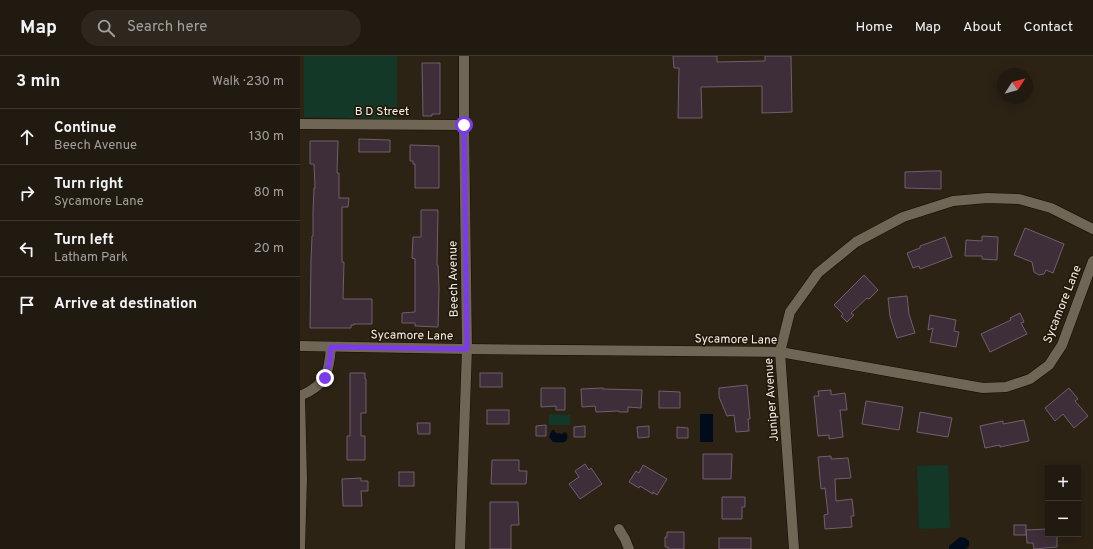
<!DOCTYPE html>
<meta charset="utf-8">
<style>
body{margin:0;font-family:Overpass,sans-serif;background:#2d271e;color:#f1f3f6}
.controls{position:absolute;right:12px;bottom:12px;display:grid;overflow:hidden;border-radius:0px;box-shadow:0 2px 10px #0003}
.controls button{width:36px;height:36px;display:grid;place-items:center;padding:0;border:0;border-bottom:1px solid #3e3830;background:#211a10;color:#f1f3f6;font:20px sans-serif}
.compass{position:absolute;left:697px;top:12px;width:36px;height:36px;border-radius:50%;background:#211a10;box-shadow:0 2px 10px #0003;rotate:54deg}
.stop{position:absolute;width:12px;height:12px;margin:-9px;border:3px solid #7c3aed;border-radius:50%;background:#fff}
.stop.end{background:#7c3aed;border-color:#fff;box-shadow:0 1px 4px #0008}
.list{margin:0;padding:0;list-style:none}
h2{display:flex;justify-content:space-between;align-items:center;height:52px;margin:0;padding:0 16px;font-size:17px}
h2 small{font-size:13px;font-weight:400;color:#a2a19f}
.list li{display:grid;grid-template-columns:26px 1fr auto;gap:12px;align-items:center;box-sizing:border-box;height:56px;padding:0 16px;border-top:1px solid #3e3830}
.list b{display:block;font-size:15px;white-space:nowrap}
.list p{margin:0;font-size:13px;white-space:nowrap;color:#a2a19f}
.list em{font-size:13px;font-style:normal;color:#a2a19f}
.icon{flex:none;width:22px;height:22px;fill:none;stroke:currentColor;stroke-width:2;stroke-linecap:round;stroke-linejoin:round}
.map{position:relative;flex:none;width:793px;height:493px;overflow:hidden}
header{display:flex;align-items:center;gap:24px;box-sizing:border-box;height:56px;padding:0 20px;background:#211a10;border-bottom:1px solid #3e3830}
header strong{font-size:19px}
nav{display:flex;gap:22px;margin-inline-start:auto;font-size:14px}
.search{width:280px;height:36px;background:#2d271e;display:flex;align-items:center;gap:10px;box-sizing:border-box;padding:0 14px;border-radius:22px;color:#a2a19f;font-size:15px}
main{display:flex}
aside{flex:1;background:#211a10}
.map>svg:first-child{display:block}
.green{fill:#133827}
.water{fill:#000b1b}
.building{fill:#3e2e39;stroke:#715f6b}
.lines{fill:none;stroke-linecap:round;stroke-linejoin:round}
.minor-casing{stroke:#140c02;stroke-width:11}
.minor{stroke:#706655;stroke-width:10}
.route{stroke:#7c3aed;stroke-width:5}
.labels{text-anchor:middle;stroke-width:3.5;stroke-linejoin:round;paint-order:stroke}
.street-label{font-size:12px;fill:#f5efe6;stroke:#22190b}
</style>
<header>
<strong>Map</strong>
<div class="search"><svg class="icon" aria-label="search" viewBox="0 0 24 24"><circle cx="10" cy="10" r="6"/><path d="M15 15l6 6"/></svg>Search here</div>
<nav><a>Home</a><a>Map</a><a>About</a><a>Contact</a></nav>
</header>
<main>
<aside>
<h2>3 min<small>Walk · 230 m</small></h2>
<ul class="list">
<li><svg class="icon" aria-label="ahead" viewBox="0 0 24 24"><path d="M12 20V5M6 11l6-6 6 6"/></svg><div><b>Continue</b><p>Beech Avenue</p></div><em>130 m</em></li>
<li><svg class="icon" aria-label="right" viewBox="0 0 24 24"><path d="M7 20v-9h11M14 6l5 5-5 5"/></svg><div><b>Turn right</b><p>Sycamore Lane</p></div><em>80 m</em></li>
<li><svg class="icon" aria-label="left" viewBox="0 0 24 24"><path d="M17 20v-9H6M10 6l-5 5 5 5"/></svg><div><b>Turn left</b><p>Latham Park</p></div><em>20 m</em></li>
<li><svg class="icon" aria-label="arrive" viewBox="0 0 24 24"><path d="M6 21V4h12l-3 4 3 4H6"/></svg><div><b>Arrive at destination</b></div></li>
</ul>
</aside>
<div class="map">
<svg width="793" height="493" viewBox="0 0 793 493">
<rect width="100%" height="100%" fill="#2c2315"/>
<!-- green -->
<g class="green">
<path d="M 4,0 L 97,0 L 97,63 L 4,61 Z"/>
<path d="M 249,358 L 270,359 L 270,369 L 249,369 Z"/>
<path d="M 648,409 L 650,472 L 619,473 L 617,410 Z"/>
</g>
<!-- water -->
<g class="water">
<rect x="400" y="358" width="13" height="28"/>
<path d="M 252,374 L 254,374 L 256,377 L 262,378 L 265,376 L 267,378 C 269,389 261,386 253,386 L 249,381 Z"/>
<path d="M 660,481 L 665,482 L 669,485 L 669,490 L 666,493 L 649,493 L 649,490 Z"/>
</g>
<!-- building -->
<g class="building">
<path d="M 373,0 L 417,0 L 417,6 L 465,5 L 465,0 L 491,0 L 492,56 L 462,57 L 462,30 L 401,31 L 402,62 L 378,62 L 379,12 L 374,12 Z"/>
<path d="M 122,7 L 140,7 L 140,58 L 132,58 L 132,60 L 123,60 Z"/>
<path d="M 59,83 L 90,84 L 90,96 L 59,96 Z"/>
<path d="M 10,85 L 38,85 L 37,117 L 39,117 L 39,142 L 49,142 L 48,151 L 42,151 L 42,206 L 44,206 L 43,243 L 72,243 L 72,268 L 54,268 L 54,269 L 51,269 L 51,272 L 10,272 L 11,205 L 12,180 L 13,180 L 13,156 L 14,132 L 15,132 L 14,108 L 10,108 Z"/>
<path d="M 110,89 L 139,90 L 139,132 L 115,132 L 115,108 L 113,108 L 113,105 L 110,105 Z"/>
<path d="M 632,115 L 641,115 L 641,133 L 605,132 L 605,116 Z"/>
<path d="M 121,154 L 138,154 L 137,209 L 138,209 L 139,233 L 138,271 L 115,270 L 115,267 L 102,267 L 102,257 L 115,256 L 115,203 L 112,202 L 113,181 L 121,181 Z"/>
<path d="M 725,172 L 764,188 L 753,217 L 746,214 L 744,218 L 739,219 L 734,216 L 732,206 L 714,199 Z"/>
<path d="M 682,180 L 698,181 L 697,204 L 682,203 L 682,200 L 665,200 L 666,184 L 682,185 Z"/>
<path d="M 645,181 L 652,201 L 620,213 L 619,210 L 613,212 L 607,197 L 620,192 L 620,190 Z"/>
<path d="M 564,219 L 578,234 L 569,243 L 567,242 L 551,257 L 554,259 L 547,266 L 541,260 L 543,258 L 534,249 Z"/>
<path d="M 607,240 L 609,258 L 615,277 L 597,282 L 590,260 L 588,242 Z"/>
<path d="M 720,257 L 724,266 L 721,267 L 727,278 L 690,296 L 681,278 L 711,264 L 710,262 Z"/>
<path d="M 630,259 L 656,264 L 654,275 L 659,276 L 656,291 L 630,286 L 633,272 L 628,274 Z"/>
<path d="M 50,317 L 65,317 L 65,323 L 66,323 L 66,357 L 61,357 L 61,380 L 65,380 L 65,404 L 47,404 L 47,380 L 50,380 Z"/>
<rect x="180" y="317" width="22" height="14"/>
<path d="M 447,329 L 450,363 L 448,363 L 449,375 L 436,376 L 434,359 L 427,360 L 419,341 L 419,332 Z"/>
<path d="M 241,332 L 265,332 L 265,354 L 256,354 L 256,350 L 241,351 Z"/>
<path d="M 303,332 L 303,333 L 342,334 L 341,352 L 328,351 L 328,356 L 319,356 L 319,355 L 296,356 L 295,350 L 282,351 L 281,333 Z"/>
<path d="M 769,332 L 778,343 L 775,345 L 788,360 L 774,372 L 763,358 L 755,365 L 745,352 Z"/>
<path d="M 531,334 L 531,339 L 545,337 L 547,354 L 540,354 L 543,381 L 529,383 L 529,379 L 518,380 L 514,340 L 519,340 L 518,335 Z"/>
<path d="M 359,335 L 380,336 L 380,352 L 359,352 Z"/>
<path d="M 566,345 L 603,351 L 599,374 L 562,368 Z"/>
<rect x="187" y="354" width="22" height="14"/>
<path d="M 620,356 L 652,362 L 648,381 L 617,376 Z"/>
<path d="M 724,364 L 729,385 L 700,391 L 700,389 L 685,392 L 680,370 L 703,365 L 703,368 Z"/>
<path d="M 117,367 L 130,367 L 130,378 L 118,378 Z"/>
<path d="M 246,369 L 246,380 L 236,380 L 236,370 Z"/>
<path d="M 285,370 L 285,381 L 274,381 L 274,371 Z"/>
<path d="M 349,370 L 349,381 L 338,382 L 337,371 Z"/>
<path d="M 377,371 L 388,372 L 388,382 L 377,382 Z"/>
<path d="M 403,398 L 432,398 L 431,423 L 403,423 Z"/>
<path d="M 531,400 L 531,403 L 548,402 L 551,422 L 535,423 L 536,445 L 552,443 L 554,460 L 551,460 L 552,471 L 525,473 L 524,459 L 528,458 L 525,432 L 521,433 L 518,401 Z"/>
<path d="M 192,404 L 219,404 L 219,415 L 227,415 L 226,428 L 191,428 Z"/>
<path d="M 285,408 L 289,414 L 291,412 L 302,428 L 280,443 L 269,428 L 279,421 L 275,415 Z"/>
<path d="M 343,409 L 367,423 L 357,439 L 353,436 L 353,438 L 340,430 L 339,432 L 329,426 L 336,415 L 339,417 Z"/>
<rect x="99" y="416" width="15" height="14"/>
<path d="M 61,422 L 61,425 L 68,425 L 68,435 L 61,435 L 62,450 L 43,450 L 42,423 Z"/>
<path d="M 422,441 L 445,441 L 445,451 L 442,451 L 442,463 L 422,463 Z"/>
<path d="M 190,446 L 218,446 L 219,469 L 211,469 L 211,493 L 190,493 Z"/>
<rect x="714" y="469" width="12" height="10"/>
<path d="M 748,473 L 748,478 L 757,478 L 757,491 L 734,493 L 733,487 L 727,487 L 726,474 Z"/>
<path d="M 367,476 L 384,476 L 384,493 L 368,493 L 368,491 L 365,491 L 365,481 L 367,481 Z"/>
<rect x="419" y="482" width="32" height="11"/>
</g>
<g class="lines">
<defs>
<g id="minor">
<path d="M 0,68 L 164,69"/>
<path d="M 0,290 L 167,293 L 480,296 L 683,332 L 706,331 L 730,323 L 749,309 L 762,289 L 793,205"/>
<path d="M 0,340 L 2,423 L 0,493"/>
<path d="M 0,340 C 26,329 29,318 31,291"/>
<path d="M 319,473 L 325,483 L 329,493"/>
<path d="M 160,493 L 167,293 L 164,69 L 164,0"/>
<path d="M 494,493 L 480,296 L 490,256 L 518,217 L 556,186 L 603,161 L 653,145 L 687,142 L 719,143 L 751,152 L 793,173"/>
</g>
</defs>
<!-- minor casing -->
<use href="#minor" class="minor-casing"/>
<!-- minor -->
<use href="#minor" class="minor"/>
</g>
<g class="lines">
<!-- route -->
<path class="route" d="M 25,322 L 30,304 L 31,291 L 167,293 L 164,69"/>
</g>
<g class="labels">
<!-- street labels -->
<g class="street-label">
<text x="82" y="59">B D Street</text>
<text transform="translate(153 223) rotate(-91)" y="4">Beech Avenue</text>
<text transform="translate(762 248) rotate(-68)" y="4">Sycamore Lane</text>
<text transform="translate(112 279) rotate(1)" y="4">Sycamore Lane</text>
<text transform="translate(436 283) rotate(1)" y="4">Sycamore Lane</text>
<text transform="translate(471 344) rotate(-94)" y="4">Juniper Avenue</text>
</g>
</g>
</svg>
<div class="controls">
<button>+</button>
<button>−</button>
</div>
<svg class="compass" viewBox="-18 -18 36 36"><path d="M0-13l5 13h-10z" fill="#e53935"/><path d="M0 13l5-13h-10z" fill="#a2a19f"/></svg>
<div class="stop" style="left:164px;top:69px"></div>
<div class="stop end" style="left:25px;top:322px"></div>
</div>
</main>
